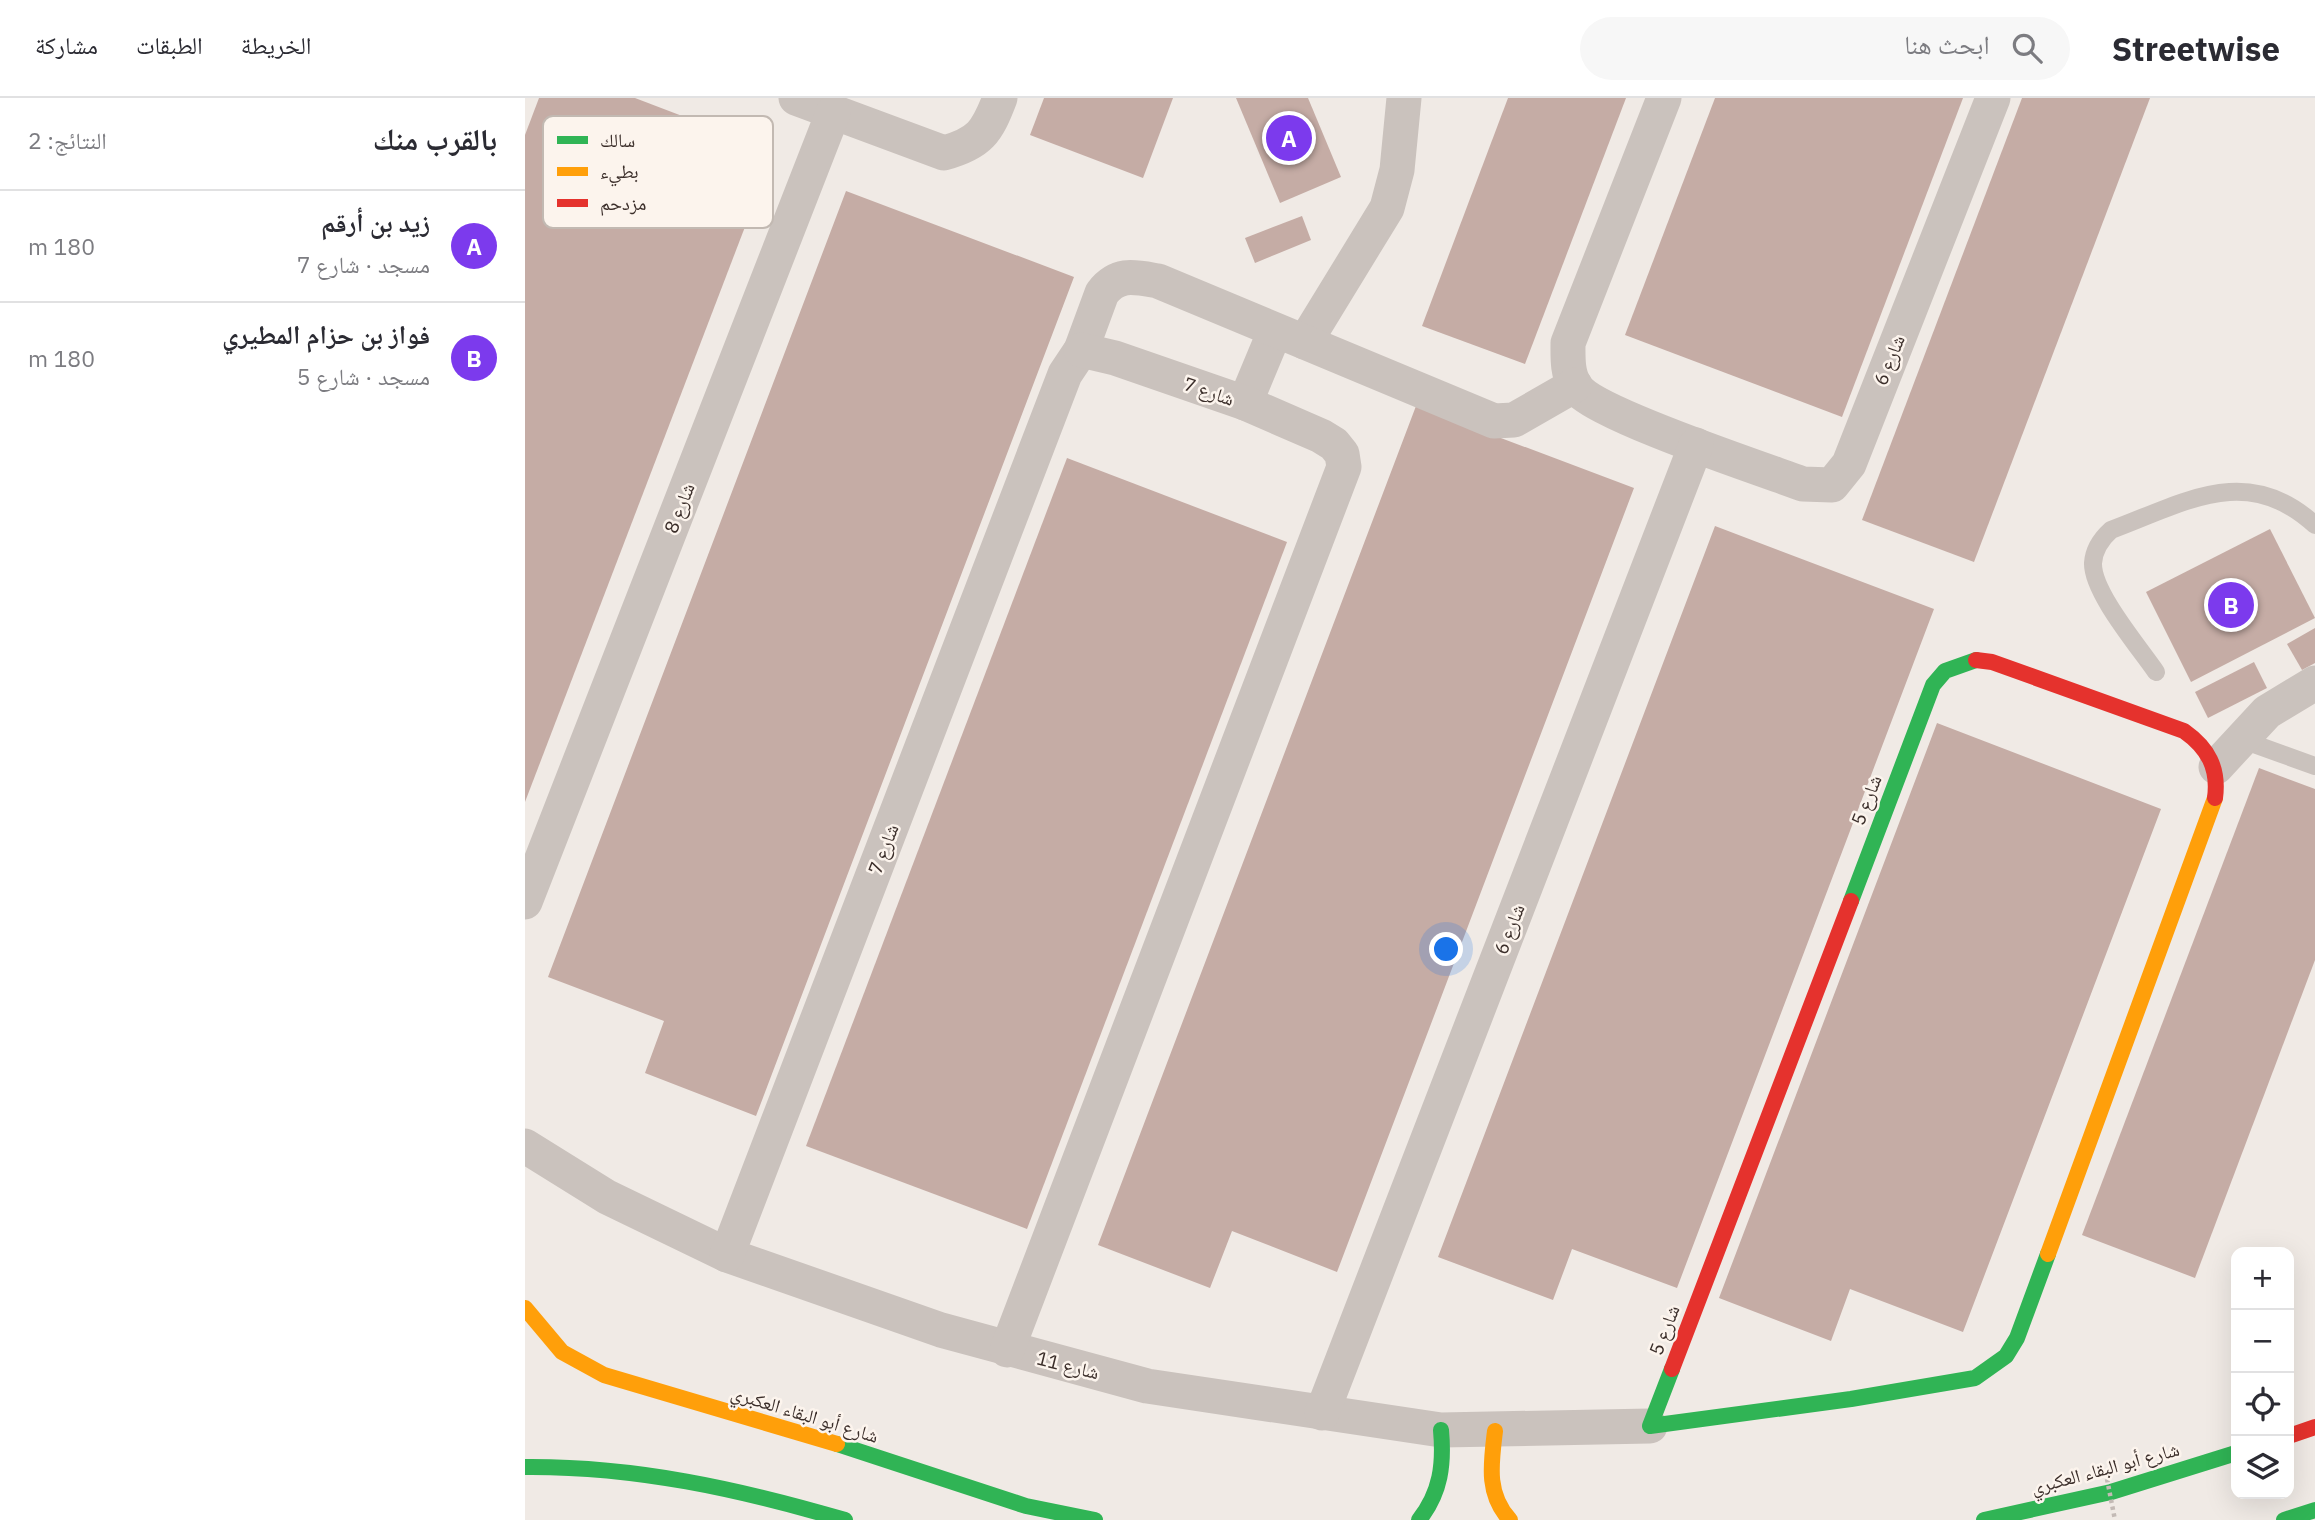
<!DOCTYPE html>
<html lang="ar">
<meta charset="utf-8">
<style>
body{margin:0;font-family:"IBM Plex Sans","Noto Naskh Arabic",sans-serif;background:#f7f7f7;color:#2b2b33;direction:rtl}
.controls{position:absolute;right:21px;bottom:21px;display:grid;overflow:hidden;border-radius:14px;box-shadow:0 7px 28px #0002}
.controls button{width:63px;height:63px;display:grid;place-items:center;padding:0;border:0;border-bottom:2px solid #e1e1e2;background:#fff;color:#2b2b33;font:35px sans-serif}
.you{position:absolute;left:922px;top:852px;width:24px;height:24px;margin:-18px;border:5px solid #fff;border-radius:50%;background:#1a73e8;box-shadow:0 0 0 10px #1a73e833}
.badge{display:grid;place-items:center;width:46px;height:46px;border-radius:50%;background:#7c3aed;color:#fff;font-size:23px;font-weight:700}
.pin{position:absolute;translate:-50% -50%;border:4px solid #fff;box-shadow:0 2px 7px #0006}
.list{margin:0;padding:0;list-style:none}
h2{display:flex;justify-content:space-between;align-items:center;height:91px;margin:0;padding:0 28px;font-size:30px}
h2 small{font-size:23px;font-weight:400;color:#7c7c81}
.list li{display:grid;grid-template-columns:46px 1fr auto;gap:21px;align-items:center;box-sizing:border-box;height:112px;padding:0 28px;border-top:2px solid #e1e1e2}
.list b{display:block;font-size:26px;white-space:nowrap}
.list p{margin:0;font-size:23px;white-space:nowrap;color:#7c7c81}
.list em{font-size:23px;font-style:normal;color:#7c7c81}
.icon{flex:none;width:38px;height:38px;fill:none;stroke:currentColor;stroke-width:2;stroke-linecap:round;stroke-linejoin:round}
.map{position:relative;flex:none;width:1790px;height:1422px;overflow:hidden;direction:ltr}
header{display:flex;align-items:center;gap:42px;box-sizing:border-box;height:98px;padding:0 35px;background:#fff;border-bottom:2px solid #e1e1e2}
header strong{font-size:33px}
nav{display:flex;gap:38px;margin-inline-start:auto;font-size:24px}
.search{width:490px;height:63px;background:#f7f7f7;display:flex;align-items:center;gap:18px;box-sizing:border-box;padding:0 24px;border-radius:38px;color:#7c7c81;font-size:26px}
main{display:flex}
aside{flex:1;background:#fff}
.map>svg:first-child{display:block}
.building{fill:#c5aca5}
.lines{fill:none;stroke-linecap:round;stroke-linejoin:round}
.lane{stroke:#cac2bd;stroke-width:18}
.street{stroke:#cac2bd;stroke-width:35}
.fast{stroke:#30b455;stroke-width:16}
.slow{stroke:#ff9f0a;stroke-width:16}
.jam{stroke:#e5322d;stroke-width:16}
.path-bridge{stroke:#c3bab5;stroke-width:4.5;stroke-dasharray:3.5 3.5;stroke-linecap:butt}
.labels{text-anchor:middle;stroke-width:5;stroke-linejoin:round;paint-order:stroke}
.street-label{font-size:19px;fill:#3b2e2a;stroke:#fcf4ed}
.key{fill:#fcf4ed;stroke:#c2b9b2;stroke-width:2}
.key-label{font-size:19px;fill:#3b2e2a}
</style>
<header>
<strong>Streetwise</strong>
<div class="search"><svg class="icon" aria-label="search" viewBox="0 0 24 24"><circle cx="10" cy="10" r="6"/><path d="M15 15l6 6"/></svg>ابحث هنا</div>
<nav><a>الخريطة</a><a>الطبقات</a><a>مشاركة</a></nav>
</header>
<main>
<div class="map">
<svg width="1790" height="1422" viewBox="0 0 1790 1422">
<rect width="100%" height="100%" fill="#f0eae5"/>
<!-- building -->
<g class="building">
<path d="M 14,0 L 110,0 L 249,53 L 0,704 L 0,37 Z"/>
<path d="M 519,0 L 648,0 L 618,80 L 505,37 Z"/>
<path d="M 711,0 L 783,0 L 816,79 L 755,105 Z"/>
<path d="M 983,0 L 1101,0 L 1000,266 L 897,228 Z"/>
<path d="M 1190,0 L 1438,0 L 1317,319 L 1100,237 Z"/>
<path d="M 1497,0 L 1625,0 L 1449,464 L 1337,422 Z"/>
<path d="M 321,93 L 549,179 L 231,1018 L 120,975 L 139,923 L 23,879 Z"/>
<path d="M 777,118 L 786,142 L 730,165 L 720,140 Z"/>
<path d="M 891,308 L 1109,390 L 812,1174 L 707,1133 L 685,1190 L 573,1147 Z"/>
<path d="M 542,360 L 762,444 L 502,1131 L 281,1048 Z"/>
<path d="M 1190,428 L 1409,511 L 1152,1190 L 1047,1151 L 1028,1202 L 913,1159 Z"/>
<path d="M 1745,431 L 1790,520 L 1666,584 L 1621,494 Z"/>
<path d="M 1790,530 L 1790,565 L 1777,572 L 1762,546 Z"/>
<path d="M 1729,564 L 1742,590 L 1683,620 L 1670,594 Z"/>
<path d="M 1412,625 L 1636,711 L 1438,1234 L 1325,1191 L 1306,1243 L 1194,1200 Z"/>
<path d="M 1734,670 L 1790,691 L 1790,862 L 1670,1180 L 1557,1137 Z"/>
</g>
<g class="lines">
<!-- lane -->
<g class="lane">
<path d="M 1631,574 C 1614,549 1567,494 1568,465 C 1569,451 1576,441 1586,432 C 1659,405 1722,364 1790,427"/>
<path d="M 1715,641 L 1790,668"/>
</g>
<!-- street -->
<g class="street">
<path d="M 271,0 L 419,55 C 455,45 462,34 475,0"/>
<path d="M 1139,0 L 1043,245 C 1043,259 1042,275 1050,288 C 1066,315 1240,372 1278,386 L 1307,387 L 1324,366 L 1468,0"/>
<path d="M 780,244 L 862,110 L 872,72 L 879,0"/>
<path d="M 720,305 L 750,233"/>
<path d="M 1691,669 L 1742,614 L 1790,585"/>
<path d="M 0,804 L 308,15"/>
<path d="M 0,1048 L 82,1099 L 202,1157 L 416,1232 L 622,1288 L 916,1332 L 1125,1328"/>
<path d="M 202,1157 L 540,276 L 556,252 L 577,195 C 593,174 610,179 633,183 L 969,323 L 989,322 L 1050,287"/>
<path d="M 482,1252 L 819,369 L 817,356 L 809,346 L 796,338 L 720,305 L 590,260 L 556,252"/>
<path d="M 797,1315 L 1171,347"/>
</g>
<!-- fast -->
<g class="fast">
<path d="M 1326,803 L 1408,587 L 1420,573 L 1451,562"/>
<path d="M 1147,1271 L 1125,1328 L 1326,1301 L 1450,1280 L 1481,1258 L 1492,1240 L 1523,1156"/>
<path d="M 312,1346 L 501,1408 L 570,1422"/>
<path d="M 0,1369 C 110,1368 214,1391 320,1422"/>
<path d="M 894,1422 C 916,1394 919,1366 916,1332"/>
<path d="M 1459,1422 L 1586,1394 L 1711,1355"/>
<path d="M 1759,1422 L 1790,1412"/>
</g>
<!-- slow -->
<g class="slow">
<path d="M 1523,1156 L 1690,700"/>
<path d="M 0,1210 L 37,1254 L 79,1277 L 312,1346"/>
<path d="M 970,1333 C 966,1366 961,1396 985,1422"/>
</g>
<!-- jam -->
<g class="jam">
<path d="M 1451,562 L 1467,564 L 1659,633 C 1683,650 1694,670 1690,700"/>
<path d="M 1147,1271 L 1326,803"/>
<path d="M 1764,1338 L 1790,1329"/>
</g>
<!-- path-bridge -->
<path class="path-bridge" d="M 1582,1381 L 1590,1422"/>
</g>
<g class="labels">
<!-- street labels -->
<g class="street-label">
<text transform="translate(1364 262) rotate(-68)" y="7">شارع 6</text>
<text transform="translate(684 293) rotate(19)" y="7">شارع 7</text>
<text transform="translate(154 410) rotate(-69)" y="7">شارع 8</text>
<text transform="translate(1341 702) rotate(-69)" y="7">شارع 5</text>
<text transform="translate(358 751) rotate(-69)" y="7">شارع 7</text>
<text transform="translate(984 831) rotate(-69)" y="7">شارع 6</text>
<text transform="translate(1139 1232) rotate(-69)" y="7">شارع 5</text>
<text transform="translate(543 1267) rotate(14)" y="7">شارع 11</text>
<text transform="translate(280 1316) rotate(17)" y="7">شارع أبو البقاء العكبري</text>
<text transform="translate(1580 1370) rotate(-15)" y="7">شارع أبو البقاء العكبري</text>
</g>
</g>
<!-- legend -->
<rect x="18" y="18" width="230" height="112" rx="10" class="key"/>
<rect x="32" y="38" width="31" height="8" fill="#30b455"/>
<rect x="32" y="69" width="31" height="9" fill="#ff9f0a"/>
<rect x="32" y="101" width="31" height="8" fill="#e5322d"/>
<g class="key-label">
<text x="75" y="49">سالك</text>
<text x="75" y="80">بطيء</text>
<text x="75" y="112">مزدحم</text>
</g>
</svg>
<div class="controls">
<button>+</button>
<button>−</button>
<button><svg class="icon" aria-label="locate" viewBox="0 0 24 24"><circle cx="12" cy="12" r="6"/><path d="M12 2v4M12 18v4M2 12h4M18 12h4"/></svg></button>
<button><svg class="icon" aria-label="layers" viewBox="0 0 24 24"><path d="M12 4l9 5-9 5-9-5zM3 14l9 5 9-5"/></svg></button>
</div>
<div class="you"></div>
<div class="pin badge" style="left:764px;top:40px">A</div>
<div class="pin badge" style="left:1706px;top:507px">B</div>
</div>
<aside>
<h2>بالقرب منك<small>النتائج: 2</small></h2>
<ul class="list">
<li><span class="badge">A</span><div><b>زيد بن أرقم</b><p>مسجد · شارع 7</p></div><em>180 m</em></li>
<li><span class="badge">B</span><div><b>فواز بن حزام المطيري</b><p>مسجد · شارع 5</p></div><em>180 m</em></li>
</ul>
</aside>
</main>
